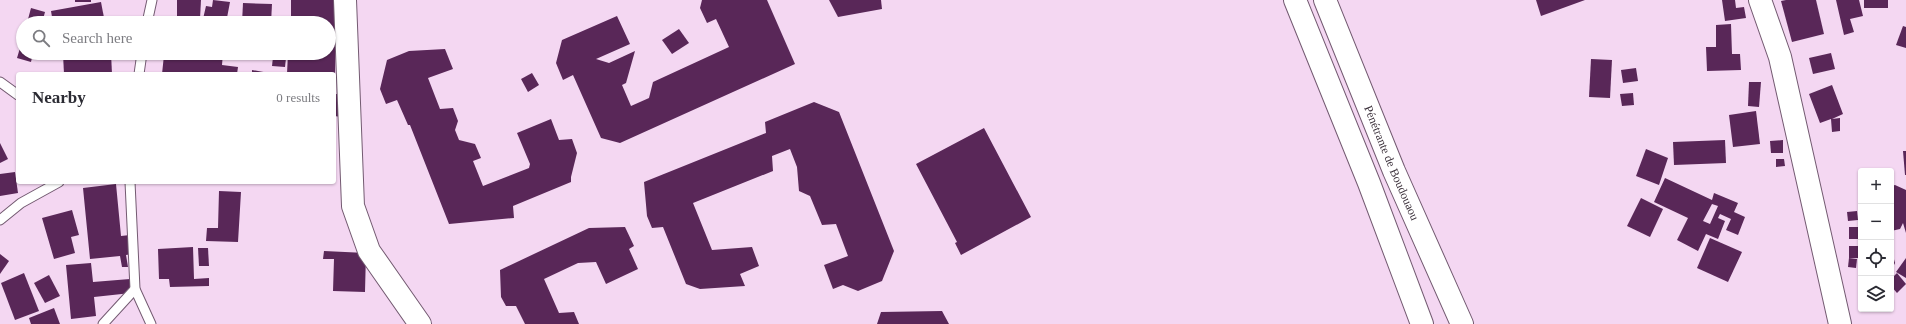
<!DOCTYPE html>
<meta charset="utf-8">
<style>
body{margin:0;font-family:Georgia,serif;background:#f7f7f7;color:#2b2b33}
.controls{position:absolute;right:12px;bottom:12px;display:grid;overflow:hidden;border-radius:4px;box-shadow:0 1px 3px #0004}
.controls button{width:36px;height:36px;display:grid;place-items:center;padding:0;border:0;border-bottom:1px solid #e1e1e2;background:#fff;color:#2b2b33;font:20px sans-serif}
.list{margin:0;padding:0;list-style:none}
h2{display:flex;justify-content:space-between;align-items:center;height:52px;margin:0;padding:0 16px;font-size:17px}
h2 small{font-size:13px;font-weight:400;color:#7c7c81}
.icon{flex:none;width:22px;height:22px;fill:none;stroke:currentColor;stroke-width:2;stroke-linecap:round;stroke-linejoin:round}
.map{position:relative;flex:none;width:1906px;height:324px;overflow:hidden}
.search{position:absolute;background:#fff;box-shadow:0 1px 3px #0004;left:16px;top:16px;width:320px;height:44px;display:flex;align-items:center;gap:10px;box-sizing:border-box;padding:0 14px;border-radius:22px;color:#7c7c81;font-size:15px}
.panel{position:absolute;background:#fff;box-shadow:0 1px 3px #0004;left:16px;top:72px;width:320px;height:112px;border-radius:4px}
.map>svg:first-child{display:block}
.building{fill:#592758;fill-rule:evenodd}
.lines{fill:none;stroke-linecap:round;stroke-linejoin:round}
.lane-casing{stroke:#735a71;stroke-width:11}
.secondary-casing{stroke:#735a71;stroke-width:24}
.highway-casing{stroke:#735a71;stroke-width:24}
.lane{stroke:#fff;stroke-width:9}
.secondary{stroke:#fff;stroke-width:22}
.highway{stroke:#fff;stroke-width:22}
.labels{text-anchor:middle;stroke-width:4;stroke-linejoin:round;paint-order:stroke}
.street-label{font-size:12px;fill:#3b303a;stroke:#fee7fc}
</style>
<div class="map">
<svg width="1906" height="324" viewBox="0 0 1906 324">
<rect width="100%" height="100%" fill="#f4d7f2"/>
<!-- building -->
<g class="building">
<rect x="75" y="0" width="16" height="2"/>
<path d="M 177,0 L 201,0 L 200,19 L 177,19 Z"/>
<path d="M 213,0 L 230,2 L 226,23 L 203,19 L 206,6 L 212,7 Z"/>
<path d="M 291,0 L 336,0 L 335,74 L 287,74 L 288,53 L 329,53 L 329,23 L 291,23 Z"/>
<path d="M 702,0 L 767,0 L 795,64 L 620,143 L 601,138 L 573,75 L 563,80 L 556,63 L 562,40 L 617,16 L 630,44 L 596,59 L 609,63 L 635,51 L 626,83 L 622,85 L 631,106 L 649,98 L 653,82 L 729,47 L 716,19 L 707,23 L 700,8 Z"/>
<path d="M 829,0 L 881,0 L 882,9 L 838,17 Z"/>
<path d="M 1536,0 L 1585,0 L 1541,16 Z"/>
<path d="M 1722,0 L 1735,0 L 1736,8 L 1744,7 L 1746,18 L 1725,21 Z"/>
<path d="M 1786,0 L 1816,0 L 1824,34 L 1792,42 L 1781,1 Z"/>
<path d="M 1836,0 L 1859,0 L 1863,16 L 1850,19 L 1854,32 L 1844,35 Z"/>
<rect x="1864" y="0" width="24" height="8"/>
<path d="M 101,2 L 105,23 L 53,23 L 51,11 Z"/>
<path d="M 243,3 L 272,4 L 271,23 L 242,23 Z"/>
<path d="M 31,8 L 45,12 L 42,23 L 27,23 Z"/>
<path d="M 1731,24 L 1732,54 L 1740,54 L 1741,70 L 1707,71 L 1706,47 L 1716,47 L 1716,25 Z"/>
<path d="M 1903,26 L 1906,27 L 1906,48 L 1896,45 Z"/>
<path d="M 679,29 L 689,43 L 672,54 L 662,40 Z"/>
<path d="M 23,38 L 23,53 L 33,53 L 31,62 L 17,58 Z"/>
<path d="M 445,49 L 453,69 L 428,78 L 440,109 L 453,108 L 458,121 L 455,130 L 459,140 L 475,144 L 481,158 L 473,161 L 483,186 L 529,168 L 530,164 L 517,133 L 551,119 L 559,140 L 572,139 L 577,153 L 571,177 L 571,182 L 513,206 L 514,218 L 449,224 L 410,125 L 408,125 L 397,100 L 386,104 L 380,89 L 387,60 L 409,51 Z"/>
<path d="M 111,53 L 112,74 L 64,74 L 63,54 Z"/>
<path d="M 156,53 L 223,53 L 222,65 L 238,67 L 237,74 L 162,74 L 164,55 Z"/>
<path d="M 1831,53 L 1835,69 L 1813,74 L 1809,58 Z"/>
<path d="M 273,57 L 286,58 L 285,67 L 272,66 Z"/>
<path d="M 1591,59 L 1612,60 L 1610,98 L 1589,97 Z"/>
<path d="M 1636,68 L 1638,81 L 1623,83 L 1621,70 Z"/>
<path d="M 252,70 L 269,73 L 269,74 L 252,74 Z"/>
<path d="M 532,73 L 539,85 L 528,92 L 521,79 Z"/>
<path d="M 1749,82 L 1761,82 L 1759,107 L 1748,106 Z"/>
<path d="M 1832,85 L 1843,114 L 1832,119 L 1840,118 L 1840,131 L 1832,132 L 1831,119 L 1820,123 L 1809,94 Z"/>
<path d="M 1633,93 L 1634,105 L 1622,106 L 1620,94 Z"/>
<path d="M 334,94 L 342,94 L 342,117 L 334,116 Z"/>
<path d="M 814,102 L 839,112 L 894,251 L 882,281 L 858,291 L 843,285 L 833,289 L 824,265 L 848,256 L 836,224 L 822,225 L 810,196 L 799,191 L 797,167 L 790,149 L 772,156 L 773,171 L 693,203 L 712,250 L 752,247 L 759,266 L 740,274 L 745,286 L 700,289 L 686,284 L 663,227 L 652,228 L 647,216 L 644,182 L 766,133 L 765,122 Z"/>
<path d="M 1756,111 L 1760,144 L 1733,147 L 1729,115 Z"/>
<path d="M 984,128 L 1031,217 L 961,255 L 955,243 L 957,242 L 916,164 Z"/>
<path d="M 1725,140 L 1726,163 L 1674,165 L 1673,142 Z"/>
<path d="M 1783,140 L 1783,153 L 1771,153 L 1770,141 Z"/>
<path d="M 0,143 L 8,159 L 0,163 Z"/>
<path d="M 1646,149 L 1668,158 L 1659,185 L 1636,176 Z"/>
<path d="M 1903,151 L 1906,151 L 1906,175 L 1905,175 Z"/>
<path d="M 1776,159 L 1784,159 L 1785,166 L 1776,167 Z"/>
<path d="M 15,172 L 18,193 L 0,196 L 0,174 Z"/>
<path d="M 1665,178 L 1712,200 L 1714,193 L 1738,203 L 1734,212 L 1745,217 L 1738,235 L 1726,230 L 1731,219 L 1720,214 L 1718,218 L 1725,221 L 1718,239 L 1706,234 L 1698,251 L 1677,240 L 1688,218 L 1654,202 ZM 1712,204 L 1718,206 L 1710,224 L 1703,221 Z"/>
<path d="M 116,184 L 121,236 L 130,235 L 132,254 L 126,255 L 128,267 L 122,267 L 120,256 L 90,259 L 83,188 Z"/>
<path d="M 1895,185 L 1906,190 L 1906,233 L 1903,223 L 1900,229 L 1891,231 L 1891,216 L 1894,211 L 1891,211 L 1891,186 Z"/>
<path d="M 219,191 L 241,192 L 238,242 L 206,241 L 207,228 L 218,228 Z"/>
<path d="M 1641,198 L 1663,209 L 1650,237 L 1627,226 Z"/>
<path d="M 72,210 L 79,235 L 71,237 L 75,253 L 54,259 L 42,218 Z"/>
<path d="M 1857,211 L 1858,220 L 1848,221 L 1847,212 Z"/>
<path d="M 625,227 L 634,246 L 629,249 L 638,269 L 606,284 L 596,262 L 578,263 L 544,279 L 559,313 L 574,312 L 579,324 L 525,324 L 516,306 L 506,306 L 501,297 L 500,270 L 589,228 Z"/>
<rect x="1849" y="227" width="12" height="12"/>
<path d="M 1710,238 L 1742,252 L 1728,282 L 1697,268 Z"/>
<rect x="1849" y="246" width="12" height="12"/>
<path d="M 193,247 L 194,279 L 209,278 L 209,286 L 170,287 L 169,279 L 159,279 L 158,249 Z"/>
<path d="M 198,248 L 208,248 L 209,266 L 199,266 Z"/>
<path d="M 1891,248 L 1895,263 L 1891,271 Z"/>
<path d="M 324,251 L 366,253 L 365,292 L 333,291 L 334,259 L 323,259 Z"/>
<path d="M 0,254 L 9,261 L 0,274 Z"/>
<path d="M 1849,258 L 1857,259 L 1856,268 L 1848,267 Z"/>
<path d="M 1906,258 L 1906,278 L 1896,272 Z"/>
<path d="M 91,263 L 93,282 L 130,279 L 131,293 L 94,297 L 96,316 L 71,319 L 66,265 Z"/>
<path d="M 1860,264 L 1861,264 L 1861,281 L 1859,281 Z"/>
<path d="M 24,273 L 39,311 L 15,320 L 1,283 Z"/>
<path d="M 1897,273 L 1906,284 L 1897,293 L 1891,286 L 1891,279 Z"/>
<path d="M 49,275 L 60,296 L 45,303 L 34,283 Z"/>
<path d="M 54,308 L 60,324 L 31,324 L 29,318 Z"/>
<path d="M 942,311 L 949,324 L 877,324 L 881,312 Z"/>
</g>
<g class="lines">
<defs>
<g id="lane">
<path d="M 147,23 L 152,0"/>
<path d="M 139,74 L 142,53"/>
<path d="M 0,82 L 18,95"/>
<path d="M 130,182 L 135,289 L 151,324"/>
<path d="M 0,220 L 21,203 L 59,182"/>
<path d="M 103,324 L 135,289"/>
</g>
<g id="secondary">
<path d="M 345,0 L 353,206 L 369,251 L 420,324"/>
<path d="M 1760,0 L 1780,57 L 1840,324"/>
</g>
<g id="highway">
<path d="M 1295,0 L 1369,183 L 1422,324"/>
<path id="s1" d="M 1325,0 L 1394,171 L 1462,324"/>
</g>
</defs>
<!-- lane casing -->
<use href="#lane" class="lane-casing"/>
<!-- secondary casing -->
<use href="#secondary" class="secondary-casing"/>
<!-- highway casing -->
<use href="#highway" class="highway-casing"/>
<!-- lane -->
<use href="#lane" class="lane"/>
<!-- secondary -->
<use href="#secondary" class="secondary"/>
<!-- highway -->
<use href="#highway" class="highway"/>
</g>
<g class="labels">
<!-- street labels -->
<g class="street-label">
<text dy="4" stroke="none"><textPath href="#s1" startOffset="176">Pénétrante de Boudouaou</textPath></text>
</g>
</g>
</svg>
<div class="controls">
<button>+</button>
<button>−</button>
<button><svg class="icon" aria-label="locate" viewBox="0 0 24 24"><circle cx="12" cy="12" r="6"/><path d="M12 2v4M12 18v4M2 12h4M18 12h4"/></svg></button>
<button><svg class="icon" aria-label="layers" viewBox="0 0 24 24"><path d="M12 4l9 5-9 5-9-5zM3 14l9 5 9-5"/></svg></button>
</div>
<div class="search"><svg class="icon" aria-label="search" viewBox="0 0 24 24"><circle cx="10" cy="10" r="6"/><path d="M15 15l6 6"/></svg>Search here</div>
<section class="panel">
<h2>Nearby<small>0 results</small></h2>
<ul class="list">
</ul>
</section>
</div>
